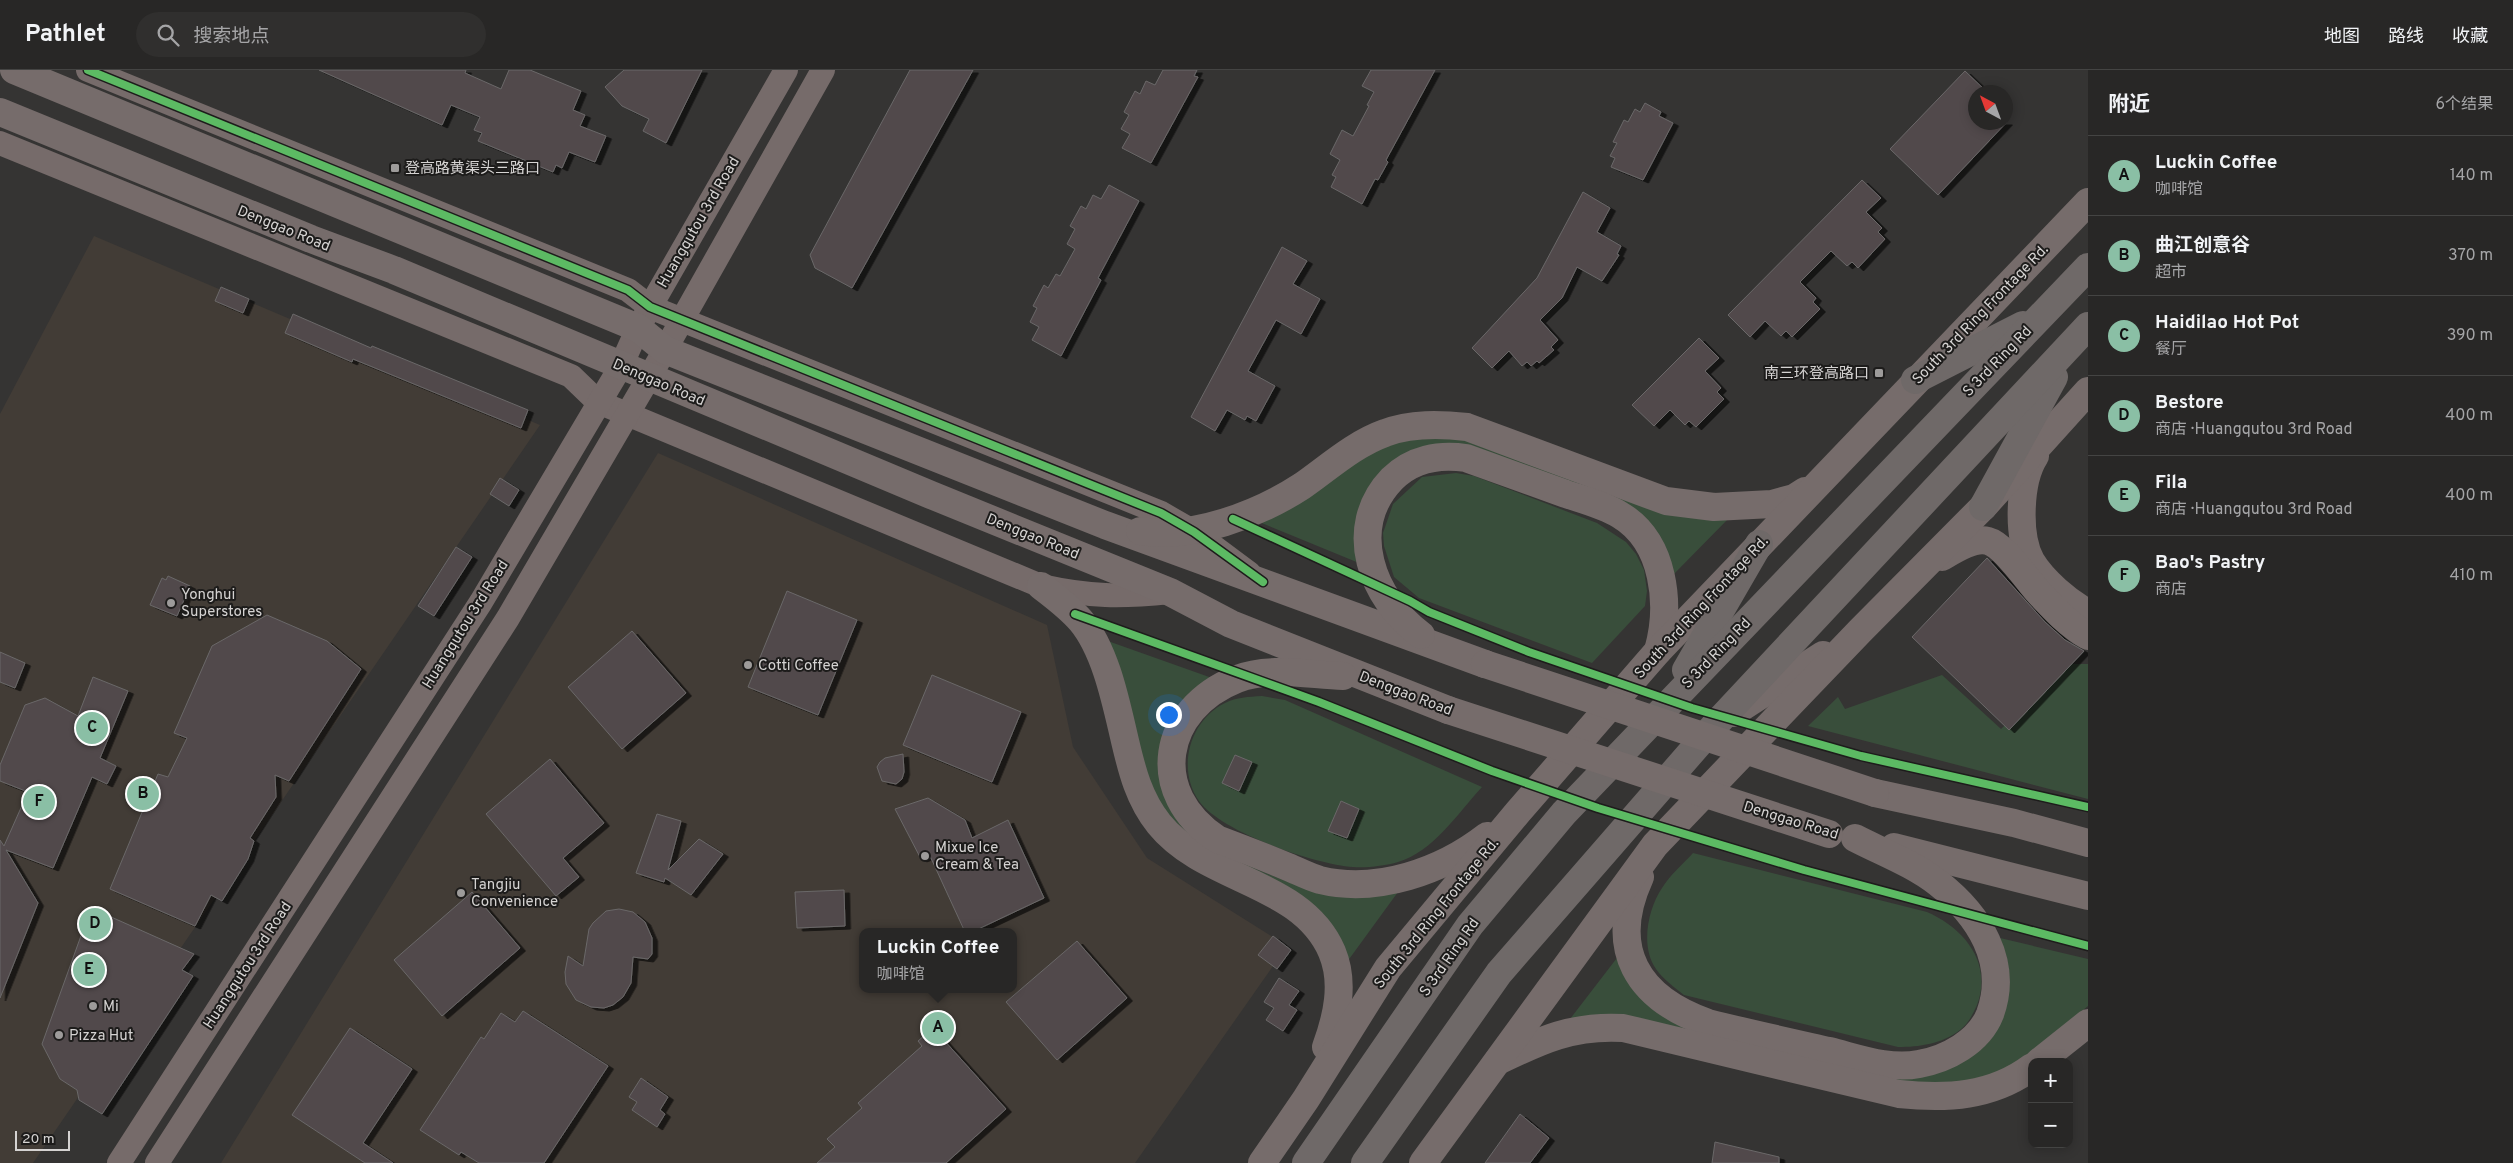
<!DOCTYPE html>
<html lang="zh">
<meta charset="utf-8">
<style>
body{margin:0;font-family:Overpass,"Noto Sans SC",sans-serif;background:#302f2e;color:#f1f3f6}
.controls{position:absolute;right:15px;bottom:15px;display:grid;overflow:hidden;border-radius:10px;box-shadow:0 2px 12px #0003}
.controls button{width:45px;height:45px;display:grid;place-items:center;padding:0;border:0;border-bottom:1px solid #444443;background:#282726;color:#f1f3f6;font:25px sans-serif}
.compass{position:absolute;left:1968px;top:15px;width:45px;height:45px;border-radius:50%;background:#282726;box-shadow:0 2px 12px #0003;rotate:319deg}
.scale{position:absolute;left:15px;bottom:12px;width:55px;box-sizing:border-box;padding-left:5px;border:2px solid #d5d3d2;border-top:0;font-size:14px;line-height:18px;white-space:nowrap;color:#d5d3d2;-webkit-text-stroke:4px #1d1c1b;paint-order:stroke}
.you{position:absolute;left:1168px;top:644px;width:18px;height:18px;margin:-12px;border:4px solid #fff;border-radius:50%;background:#1a73e8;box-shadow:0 0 0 8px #1a73e833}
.badge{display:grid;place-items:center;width:32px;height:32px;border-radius:50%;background:#8abfa5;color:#111;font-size:16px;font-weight:700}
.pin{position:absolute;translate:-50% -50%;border:2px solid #fff;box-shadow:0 1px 5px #0006}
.popup{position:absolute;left:859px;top:858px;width:158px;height:65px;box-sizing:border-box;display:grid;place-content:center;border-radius:10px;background:#282726;filter:drop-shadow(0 1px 4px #0005);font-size:16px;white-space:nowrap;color:#a5a5a7}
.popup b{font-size:19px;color:#f1f3f6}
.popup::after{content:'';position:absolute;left:50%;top:100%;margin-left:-10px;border:10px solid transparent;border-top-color:#282726}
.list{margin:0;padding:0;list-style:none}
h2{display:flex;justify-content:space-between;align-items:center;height:65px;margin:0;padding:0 20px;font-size:21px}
h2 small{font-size:16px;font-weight:400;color:#a5a5a7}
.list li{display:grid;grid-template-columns:32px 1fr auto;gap:15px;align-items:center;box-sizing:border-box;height:80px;padding:0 20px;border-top:1px solid #444443}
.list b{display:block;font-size:19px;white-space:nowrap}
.list p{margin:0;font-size:16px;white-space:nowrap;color:#a5a5a7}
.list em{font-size:16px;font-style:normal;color:#a5a5a7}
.icon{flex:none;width:28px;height:28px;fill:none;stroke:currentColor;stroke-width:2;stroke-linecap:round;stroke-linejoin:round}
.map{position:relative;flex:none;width:2088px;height:1093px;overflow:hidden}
header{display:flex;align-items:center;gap:30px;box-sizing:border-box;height:70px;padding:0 25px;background:#282726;border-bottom:1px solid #444443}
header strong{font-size:24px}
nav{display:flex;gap:28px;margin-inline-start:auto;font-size:18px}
.search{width:350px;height:45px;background:#302f2e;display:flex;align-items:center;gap:12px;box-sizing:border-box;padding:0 18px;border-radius:28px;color:#a5a5a7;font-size:19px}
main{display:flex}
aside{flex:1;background:#282726}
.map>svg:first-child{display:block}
.built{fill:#423c36;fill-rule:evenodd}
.green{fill:#394e3b}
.building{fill:#51494c;stroke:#6a6868;filter:url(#shadow)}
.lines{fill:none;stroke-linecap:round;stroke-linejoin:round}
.minor{stroke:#766b6a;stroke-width:24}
.major{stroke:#766c6b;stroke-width:28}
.highway{stroke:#6f6968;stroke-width:28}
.major-bridge{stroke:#766c6b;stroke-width:28}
.cycleway-casing{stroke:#1d1c1b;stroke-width:11}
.cycleway{stroke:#5cba63;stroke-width:8}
.poi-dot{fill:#9d9b9a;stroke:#1d1c1b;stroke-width:2}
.labels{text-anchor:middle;stroke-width:4;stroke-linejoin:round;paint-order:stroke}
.poi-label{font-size:15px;fill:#d5d3d2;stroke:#1d1c1b;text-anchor:start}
.street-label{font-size:15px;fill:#d5d3d2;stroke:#1d1c1b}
</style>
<header>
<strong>Pathlet</strong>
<div class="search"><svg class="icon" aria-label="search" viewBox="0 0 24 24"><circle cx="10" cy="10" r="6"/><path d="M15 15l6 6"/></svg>搜索地点</div>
<nav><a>地图</a><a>路线</a><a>收藏</a></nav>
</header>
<main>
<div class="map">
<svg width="2088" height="1093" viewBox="0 0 2088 1093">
<defs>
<filter id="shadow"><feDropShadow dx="5.5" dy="3" stdDeviation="0" flood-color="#0009"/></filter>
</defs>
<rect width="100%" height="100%" fill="#353433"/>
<!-- built -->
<g class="built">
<path d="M 94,166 L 540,355 L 33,1093 L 0,1093 L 0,344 Z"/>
<path d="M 658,383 L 1047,555 L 1073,677 L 1147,788 L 1287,876 L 1135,1093 L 221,1093 ZM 863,862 L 1013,862 L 1013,919 L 863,919 Z"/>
</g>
<!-- green -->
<g class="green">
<path d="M 1419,365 L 1467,369 L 1662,442 L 1707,450 L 1729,448 L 1673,505 L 1659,467 L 1416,380 L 1359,493 L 1252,449 L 1358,386 Z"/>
<path d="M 1456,403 L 1474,406 L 1597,453 L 1626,472 L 1636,484 L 1644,500 L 1647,521 L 1645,536 L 1592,593 L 1419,528 L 1394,507 L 1384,476 L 1383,463 L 1393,434 L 1422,407 Z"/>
<path d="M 1105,570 L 1212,608 L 1164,669 L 1213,779 C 1275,807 1329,838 1398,822 L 1347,892 L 1212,786 L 1154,732 Z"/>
<path d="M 2069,594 L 2088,594 L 2088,729 L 1808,656 L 1838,627 L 1845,639 L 1942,605 L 2001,659 Z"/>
<path d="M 1262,626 L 1285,630 L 1482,717 C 1458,743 1433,782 1398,792 C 1385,796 1366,798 1353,797 C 1314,794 1221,762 1199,731 C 1176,698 1190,650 1225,633 C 1237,627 1248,627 1262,626 Z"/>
<path d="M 1693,783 L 1927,842 C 1964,858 1993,893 1977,935 C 1973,944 1968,954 1960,960 C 1942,974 1919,977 1898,977 L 1684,925 C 1674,917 1663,909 1656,899 C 1640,876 1648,839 1662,818 C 1670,805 1683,794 1693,783 Z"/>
<path d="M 2000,868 L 2088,889 L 2088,936 L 2022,990 L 1976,1012 L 1921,1016 L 1570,949 L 1620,884 L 1643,929 L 1947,999 L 2009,904 L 2007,888 Z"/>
</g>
<!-- building -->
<g class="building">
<path d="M 319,0 L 466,0 L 465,3 L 501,19 L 509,0 L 530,0 L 581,21 L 573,40 L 585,45 L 580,56 L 606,66 L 595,92 L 569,82 L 562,98 L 556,95 L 553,102 L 478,71 L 482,63 L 474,60 L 480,47 L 451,35 L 442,55 Z"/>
<path d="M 624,0 L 702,0 L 666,73 L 643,61 L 649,49 L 622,36 L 605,17 Z"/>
<path d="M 910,0 L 973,0 L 852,218 L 815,198 L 810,185 Z"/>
<path d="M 1163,0 L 1197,0 L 1194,6 L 1198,7 L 1151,93 L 1122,78 L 1130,64 L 1121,59 L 1129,45 L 1124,42 L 1135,21 L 1140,24 L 1146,11 L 1155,15 Z"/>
<path d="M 1371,0 L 1435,0 L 1386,90 L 1388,92 L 1378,110 L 1375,109 L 1362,134 L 1331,117 L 1336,107 L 1332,105 L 1340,90 L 1330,84 L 1342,60 L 1353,66 L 1369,36 L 1367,35 L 1374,22 L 1362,16 Z"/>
<path d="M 1965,1 L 1987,22 L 1976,22 L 1976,52 L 2007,52 L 1938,125 L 1890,79 Z"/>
<path d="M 1645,33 L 1661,42 L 1659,46 L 1673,53 L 1643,110 L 1611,97 L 1615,88 L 1610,86 L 1617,73 L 1613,72 L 1624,50 L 1628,52 L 1635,39 L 1640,42 Z"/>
<path d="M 1862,110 L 1881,128 L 1866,142 L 1882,158 L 1878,162 L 1885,169 L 1858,198 L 1852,192 L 1847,196 L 1831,181 L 1800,212 L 1816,228 L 1813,232 L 1820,239 L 1792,267 L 1786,261 L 1781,266 L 1765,251 L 1750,267 L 1728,245 Z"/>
<path d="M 1109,115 L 1139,131 L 1098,208 L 1101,210 L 1061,286 L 1032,270 L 1039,257 L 1030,252 L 1037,238 L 1033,236 L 1044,215 L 1048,218 L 1056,204 L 1060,206 L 1075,179 L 1067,174 L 1075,159 L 1070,156 L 1081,136 L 1086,139 L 1093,125 L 1101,129 Z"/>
<path d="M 1583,122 L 1610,138 L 1597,162 L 1621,176 L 1617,184 L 1619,185 L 1602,211 L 1577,197 L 1562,228 L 1540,250 L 1558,270 L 1551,277 L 1554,280 L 1539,293 L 1537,291 L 1531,296 L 1527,292 L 1522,296 L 1509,281 L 1492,298 L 1472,278 L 1537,208 Z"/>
<path d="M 1282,177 L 1307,191 L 1293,214 L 1320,229 L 1301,264 L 1276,250 L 1248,301 L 1275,316 L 1256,351 L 1247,346 L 1245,350 L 1227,340 L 1215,361 L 1191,347 Z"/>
<path d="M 221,217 L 249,229 L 243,243 L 215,231 Z"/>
<path d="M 293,244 L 371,278 L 372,276 L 528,340 L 521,358 L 353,289 L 352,292 L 285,263 Z"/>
<path d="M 1699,268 L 1719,288 L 1705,301 L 1721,318 L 1717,322 L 1724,329 L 1696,357 L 1689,351 L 1685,355 L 1670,340 L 1654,356 L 1632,335 Z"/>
<path d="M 500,408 L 519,420 L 509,436 L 490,424 Z"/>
<path d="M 456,477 L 472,487 L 434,546 L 418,536 Z"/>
<path d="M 1987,488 L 2045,552 L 2065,570 L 2084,581 L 2009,660 L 1912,567 Z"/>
<path d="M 168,506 L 190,516 L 177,546 L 150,535 L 162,508 L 166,510 Z"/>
<path d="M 787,521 L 857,550 L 818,645 L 748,617 Z"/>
<path d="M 267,545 L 327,571 L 361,599 L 289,711 L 275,705 L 276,727 L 250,768 L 254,771 L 248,789 L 222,831 L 211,825 L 195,856 L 110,819 L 158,704 L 168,707 L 187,668 L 174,663 L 212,576 Z"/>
<path d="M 632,561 L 686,623 L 622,679 L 568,617 Z"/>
<path d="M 0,582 L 25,593 L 15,618 L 0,612 Z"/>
<path d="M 932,605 L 1021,642 L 992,712 L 903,675 Z"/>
<path d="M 93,607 L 128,621 L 100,688 L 116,696 L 107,714 L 92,707 L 53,798 L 6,780 L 38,833 L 0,928 L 0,770 L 4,776 L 28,722 L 0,711 L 0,695 L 25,635 L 45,628 L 78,646 Z"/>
<path d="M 903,684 L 904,702 L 902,709 L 896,714 L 882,711 L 877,697 L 880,692 L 885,688 Z"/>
<path d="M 1235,685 L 1252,692 L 1239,721 L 1222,713 Z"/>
<path d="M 550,689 L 604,753 L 563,788 L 579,807 L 556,826 L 486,744 Z"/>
<path d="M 928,728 L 965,750 L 972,768 L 1008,750 L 1044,828 L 972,862 L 965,862 L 930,786 L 921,789 L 895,739 Z"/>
<path d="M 1341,731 L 1359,739 L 1347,768 L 1328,761 Z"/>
<path d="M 657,744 L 681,751 L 668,800 L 699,769 L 723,784 L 691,825 L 665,808 L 664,812 L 636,803 Z"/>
<path d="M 844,820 L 845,856 L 797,858 L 795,822 Z"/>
<path d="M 472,822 L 520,878 L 442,946 L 394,890 Z"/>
<path d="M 91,838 L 194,884 L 182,900 L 193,906 L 102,1044 L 79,1030 L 77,1020 L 60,1009 L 42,974 Z"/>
<path d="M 619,839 L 633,842 L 645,852 L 652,868 L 652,884 L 648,889 L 633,887 L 631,913 L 623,927 L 613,935 L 604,938 L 591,937 L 576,930 L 566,914 L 565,902 L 568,886 L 583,896 L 589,859 L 593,853 L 606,841 Z"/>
<path d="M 1273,866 L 1291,880 L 1277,899 L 1258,885 Z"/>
<path d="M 1077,871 L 1127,928 L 1057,990 L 1006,932 Z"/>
<path d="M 1279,908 L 1299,921 L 1289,935 L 1297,940 L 1283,961 L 1266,950 L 1274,938 L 1264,932 Z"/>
<path d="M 523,941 L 608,996 L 544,1093 L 479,1093 L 461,1082 L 459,1085 L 420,1060 L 481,967 L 484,969 L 501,943 L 515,952 Z"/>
<path d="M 350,958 L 412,999 L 363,1073 L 393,1093 L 365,1093 L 292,1045 Z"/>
<path d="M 933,958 L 1006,1039 L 946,1093 L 817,1093 L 835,1077 L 827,1069 L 862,1038 L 858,1033 L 922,976 L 918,971 Z"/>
<path d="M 641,1008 L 668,1027 L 660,1040 L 665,1044 L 657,1057 L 632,1040 L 637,1032 L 629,1027 Z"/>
<path d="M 1520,1044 L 1549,1068 L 1530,1093 L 1485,1093 Z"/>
<path d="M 1715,1072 L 1779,1087 L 1779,1093 L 1712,1093 Z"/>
</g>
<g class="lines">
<!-- minor -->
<g class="minor">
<path d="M 88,0 L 628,220 L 650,237 L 1161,443 L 1194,462 L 1249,503"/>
<path d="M 0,73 L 571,306 L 598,332 L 1041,516 C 1090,527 1121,527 1170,522"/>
<path d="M 119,1093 L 481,532 L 621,296 L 638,258 L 786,0"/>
<path d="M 157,1093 L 508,548 L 665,280 L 823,0"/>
</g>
<!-- major -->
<g class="major">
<path d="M 14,0 L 638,258 L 665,280 L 1105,455 L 1485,594"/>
<path d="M 0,42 L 311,169 L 394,200 L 931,425 L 1170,522 L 1231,554 L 1448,640"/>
<path d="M 2035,386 C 2019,411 2017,465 2031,491 C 2043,511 2068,532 2088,543"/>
<path d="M 1140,461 C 1192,470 1259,444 1302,416 C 1328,398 1354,374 1385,363 C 1411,353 1440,354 1467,357 L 1666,431 L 1714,437 L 1772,434 L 1794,428 L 1805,421"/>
<path d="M 1942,487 C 1954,480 1973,467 1988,471 C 2004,475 2027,510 2039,523 C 2054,539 2069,555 2088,566"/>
<path d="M 1041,516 C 1055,527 1069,537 1081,551 C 1106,581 1116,633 1125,671 C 1132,701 1139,729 1159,754 C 1206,812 1302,811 1332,882 C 1345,913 1337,947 1326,977"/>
<path d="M 1421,565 C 1372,529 1345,458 1392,409 C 1412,389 1439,384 1466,388 C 1500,400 1533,412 1566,424 C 1584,430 1604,435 1620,445 C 1665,472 1671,535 1658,581"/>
<path d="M 1343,606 C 1309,605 1270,596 1237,609 C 1161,639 1147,723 1217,769 C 1241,778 1264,787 1288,797 C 1298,801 1309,807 1320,810 C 1377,824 1442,801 1487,766"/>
<path d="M 1733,643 L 1823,585"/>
<path d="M 1875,723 L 2014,753 L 2088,773"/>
<path d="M 1894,777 L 2088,826"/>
<path d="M 1640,807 C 1607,879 1637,928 1708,953 C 1748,963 1789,972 1829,981 C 1858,988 1889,1000 1919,994 C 1947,989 1979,972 1990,944 C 2009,892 1979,845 1938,813 C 1914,794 1882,782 1855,768"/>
<path d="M 1498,991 C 1541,970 1573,955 1623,958 L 1899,1024 C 1946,1029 1992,1027 2032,997"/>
<path d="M 2039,992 L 2088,953"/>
<path d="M 1262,1093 L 1306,1029 L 1388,898 L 1518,742 L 1658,581 L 2088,132"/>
<path d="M 1423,1093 L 1655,775 L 1860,561 L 1983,437 L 2088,321"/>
</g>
<!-- highway -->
<g class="highway">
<path d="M 1915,310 L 2023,255"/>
<path d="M 1983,437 L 2054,307"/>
<path d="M 1686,600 L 1759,474"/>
<path d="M 1306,1093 L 1470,855 L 1564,743 L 2088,197"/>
<path d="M 1365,1093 L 1499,903 L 1715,655 L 2088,256"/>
</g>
<!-- major-bridge -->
<g class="major-bridge">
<path d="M 1485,594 L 1875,723"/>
<path d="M 1448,640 L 1829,764"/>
</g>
<defs>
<g id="cycleway">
<path d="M 88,0 L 628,220 L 650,237 L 1161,443 L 1194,462 L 1263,512"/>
<path d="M 1233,449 L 1410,531 L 1429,542 L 1529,582 L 1692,638 L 1861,686 L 2088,737"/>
<path d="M 1075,544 L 1319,632 L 1492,701 L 1598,738 L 1804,800 L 2088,876"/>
</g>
</defs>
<!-- cycleway casing -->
<use href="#cycleway" class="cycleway-casing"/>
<!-- cycleway -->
<use href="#cycleway" class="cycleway"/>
</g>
<!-- markers -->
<g class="poi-dot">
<rect x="390" y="93" width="10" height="10" rx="2.5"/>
<rect x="1874" y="298" width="10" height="10" rx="2.5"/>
<circle cx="171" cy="533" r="5"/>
<circle cx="748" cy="595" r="5"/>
<circle cx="925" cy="786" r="5"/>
<circle cx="461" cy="823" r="5"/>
<circle cx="93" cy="936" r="5"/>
<circle cx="59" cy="965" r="5"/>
</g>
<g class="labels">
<!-- poi labels -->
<g class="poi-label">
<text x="405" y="103">登高路黄渠头三路口</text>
<text x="1869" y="308" text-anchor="end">南三环登高路口</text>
<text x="181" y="529">Yonghui<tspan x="181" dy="17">Superstores</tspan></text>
<text x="758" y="600">Cotti Coffee</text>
<text x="935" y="782">Mixue Ice<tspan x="935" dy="17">Cream &amp; Tea</tspan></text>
<text x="471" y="819">Tangjiu<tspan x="471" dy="17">Convenience</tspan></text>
<text x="103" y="941">Mi</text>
<text x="69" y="970">Pizza Hut</text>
</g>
<!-- street labels -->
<g class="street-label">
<text transform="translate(698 152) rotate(-60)" y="5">Huangqutou 3rd Road</text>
<text transform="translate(284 158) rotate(22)" y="5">Denggao Road</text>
<text transform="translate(1980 244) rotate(-46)" y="5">South 3rd Ring Frontage Rd.</text>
<text transform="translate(1997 291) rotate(-46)" y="5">S 3rd Ring Rd</text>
<text transform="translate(659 312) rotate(23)" y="5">Denggao Road</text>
<text transform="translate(1033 466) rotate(22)" y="5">Denggao Road</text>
<text transform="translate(1701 537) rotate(-47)" y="5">South 3rd Ring Frontage Rd.</text>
<text transform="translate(465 554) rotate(-58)" y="5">Huangqutou 3rd Road</text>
<text transform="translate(1716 583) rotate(-46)" y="5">S 3rd Ring Rd</text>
<text transform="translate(1406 623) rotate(21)" y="5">Denggao Road</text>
<text transform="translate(1791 750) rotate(17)" y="5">Denggao Road</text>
<text transform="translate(1436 843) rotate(-51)" y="5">South 3rd Ring Frontage Rd.</text>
<text transform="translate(1449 887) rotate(-55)" y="5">S 3rd Ring Rd</text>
<text transform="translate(247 895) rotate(-57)" y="5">Huangqutou 3rd Road</text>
</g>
</g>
</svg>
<div class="controls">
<button>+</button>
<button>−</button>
</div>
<svg class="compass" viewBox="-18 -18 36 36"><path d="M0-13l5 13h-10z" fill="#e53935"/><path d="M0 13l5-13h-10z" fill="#a5a5a7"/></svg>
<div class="scale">20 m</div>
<div class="you"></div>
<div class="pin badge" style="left:938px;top:958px">A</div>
<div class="popup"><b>Luckin Coffee</b>咖啡馆</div>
<div class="pin badge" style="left:143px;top:724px">B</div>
<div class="pin badge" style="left:92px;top:658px">C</div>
<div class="pin badge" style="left:95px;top:854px">D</div>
<div class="pin badge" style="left:89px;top:900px">E</div>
<div class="pin badge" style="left:39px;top:732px">F</div>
</div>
<aside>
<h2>附近<small>6个结果</small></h2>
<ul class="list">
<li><span class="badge">A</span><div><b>Luckin Coffee</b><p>咖啡馆</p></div><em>140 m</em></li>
<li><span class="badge">B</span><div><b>曲江创意谷</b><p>超市</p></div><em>370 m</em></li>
<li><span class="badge">C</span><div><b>Haidilao Hot Pot</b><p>餐厅</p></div><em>390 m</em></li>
<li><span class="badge">D</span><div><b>Bestore</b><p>商店 · Huangqutou 3rd Road</p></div><em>400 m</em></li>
<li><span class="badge">E</span><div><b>Fila</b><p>商店 · Huangqutou 3rd Road</p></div><em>400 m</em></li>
<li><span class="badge">F</span><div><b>Bao's Pastry</b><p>商店</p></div><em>410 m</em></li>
</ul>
</aside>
</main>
